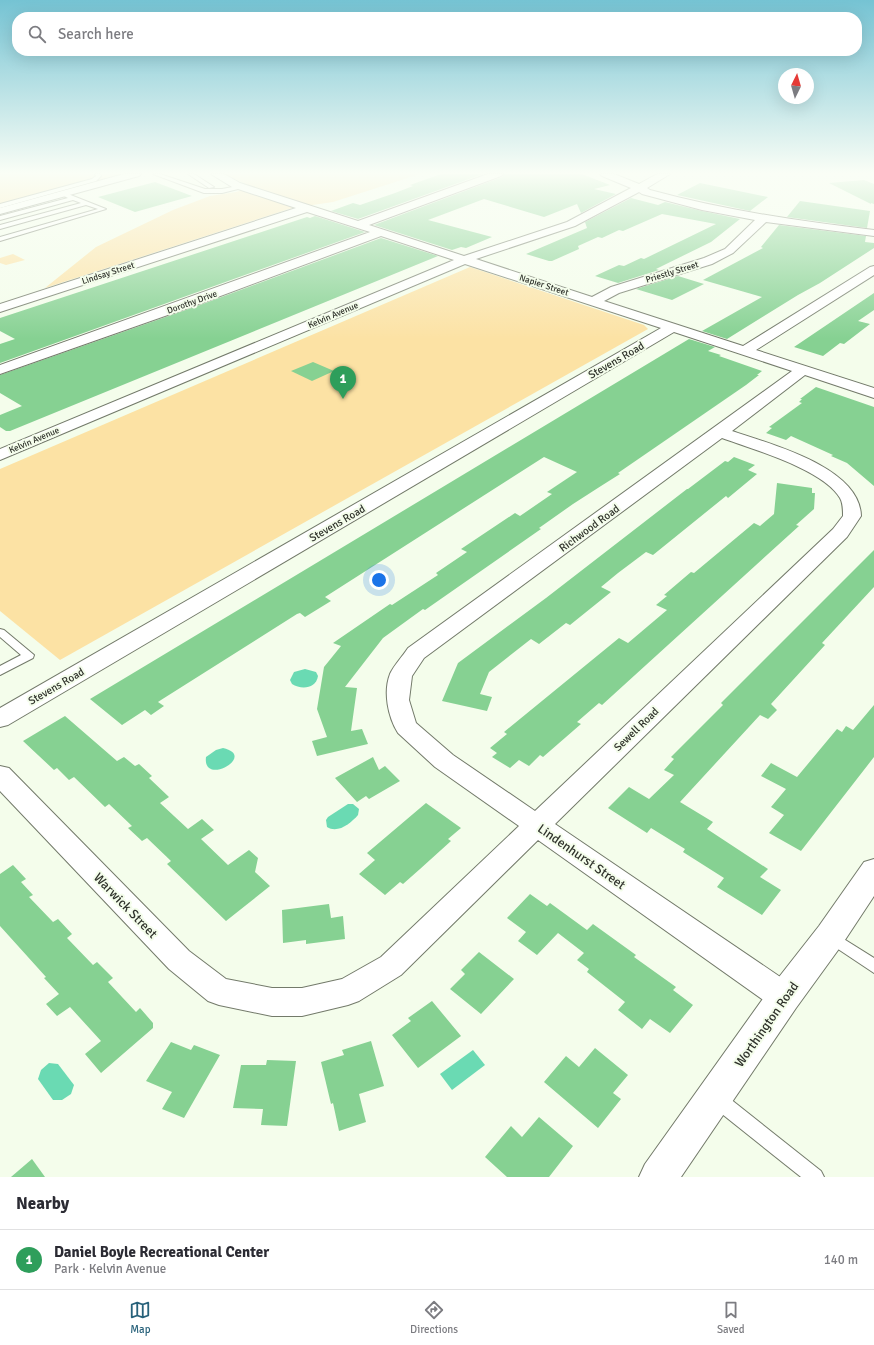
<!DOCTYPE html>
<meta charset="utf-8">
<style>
body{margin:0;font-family:Signika,sans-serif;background:#f2f2f3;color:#2b2b33}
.compass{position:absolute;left:778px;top:68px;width:36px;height:36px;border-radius:50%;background:#fff;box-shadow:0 4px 16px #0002;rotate:5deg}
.you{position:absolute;left:379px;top:580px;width:14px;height:14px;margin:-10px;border:3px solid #fff;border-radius:50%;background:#1a73e8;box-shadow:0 0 0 6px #1a73e833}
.badge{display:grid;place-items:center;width:26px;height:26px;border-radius:50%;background:#27617a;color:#fff;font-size:13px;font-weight:700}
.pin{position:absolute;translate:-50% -33px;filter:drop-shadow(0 1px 2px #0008)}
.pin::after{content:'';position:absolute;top:21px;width:14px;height:12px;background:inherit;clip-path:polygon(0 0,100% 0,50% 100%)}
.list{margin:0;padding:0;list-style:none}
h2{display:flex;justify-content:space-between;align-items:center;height:52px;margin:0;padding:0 16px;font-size:17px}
h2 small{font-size:13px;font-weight:400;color:#7c7c81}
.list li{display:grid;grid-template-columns:26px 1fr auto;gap:12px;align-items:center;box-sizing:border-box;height:60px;padding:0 16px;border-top:1px solid #e1e1e2}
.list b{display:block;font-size:15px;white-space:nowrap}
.list p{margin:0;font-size:13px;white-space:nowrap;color:#7c7c81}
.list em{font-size:13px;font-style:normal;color:#7c7c81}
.icon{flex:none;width:22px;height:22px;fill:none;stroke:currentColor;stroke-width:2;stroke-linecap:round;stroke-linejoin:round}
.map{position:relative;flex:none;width:874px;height:1177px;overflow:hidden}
.search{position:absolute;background:#fff;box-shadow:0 4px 16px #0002;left:12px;right:12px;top:12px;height:44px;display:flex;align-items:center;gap:10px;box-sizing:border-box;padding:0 14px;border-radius:16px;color:#7c7c81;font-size:15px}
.sheet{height:112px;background:#fff}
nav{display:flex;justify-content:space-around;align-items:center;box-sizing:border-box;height:56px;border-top:1px solid #e1e1e2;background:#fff;font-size:11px;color:#7c7c81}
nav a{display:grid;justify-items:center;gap:2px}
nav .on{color:#27617a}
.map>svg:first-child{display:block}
.green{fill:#fce2a4}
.water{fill:#6adab3}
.building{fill:#86d192}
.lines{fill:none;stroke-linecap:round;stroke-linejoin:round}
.lane-casing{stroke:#737a6a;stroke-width:2}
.street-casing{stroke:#737a6a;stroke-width:2}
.secondary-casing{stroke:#737a6a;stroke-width:2}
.lane{fill:#fff;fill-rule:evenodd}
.street{fill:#fff;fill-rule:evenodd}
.secondary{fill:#fff;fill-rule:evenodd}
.labels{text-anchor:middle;stroke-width:4;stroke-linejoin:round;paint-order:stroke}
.far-street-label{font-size:9px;fill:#2f322b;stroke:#f4fdeb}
.street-label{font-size:11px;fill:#2f322b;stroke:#f4fdeb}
.near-street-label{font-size:13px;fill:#2f322b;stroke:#f4fdeb}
</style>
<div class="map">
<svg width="874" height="1177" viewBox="0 0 874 1177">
<rect width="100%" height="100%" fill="#f4fdeb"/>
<!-- green -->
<g class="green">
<path d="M 0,174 L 126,174 L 0,209 Z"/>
<path d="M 223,174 L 420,174 L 333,202 L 292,208 L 45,288 L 96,247 L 173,210 L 210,196 L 236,192 L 253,187 Z"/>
<path d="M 13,254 L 25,260 L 6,265 L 0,263 L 0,258 Z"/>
<path d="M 470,267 L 644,325 L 648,329 L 60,660 L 0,611 L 0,469 Z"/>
</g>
<!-- water -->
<g class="water">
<path d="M 305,669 L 316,672 L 318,676 C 316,689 301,690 292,684 L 290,680 L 294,672 Z"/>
<path d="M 223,748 C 258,756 202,787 206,757 L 216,750 Z"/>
<path d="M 348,804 L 353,804 L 359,809 L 358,815 C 351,823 338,834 327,827 L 326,820 L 328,817 Z"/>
<path d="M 473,1050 L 485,1065 L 452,1090 L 440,1074 Z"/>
<path d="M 49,1063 L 58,1064 L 74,1085 L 71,1094 L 62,1100 L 53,1100 L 38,1079 L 41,1070 Z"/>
</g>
<!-- building -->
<g class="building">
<path d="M 441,174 L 483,174 L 358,219 L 331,211 L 353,203 L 360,205 L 395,193 L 413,186 L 410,185 Z"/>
<path d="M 504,174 L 582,174 L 610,185 L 594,189 L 616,194 L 581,213 L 577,204 L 544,217 L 484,199 L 428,220 L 492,237 L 466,248 L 461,247 L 452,250 L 374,225 L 502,177 Z"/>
<path d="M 864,180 L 874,184 L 874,204 L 871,203 L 871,204 L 829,183 Z"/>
<path d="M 155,182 L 192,196 L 135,212 L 98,197 Z"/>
<path d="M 700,183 L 768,197 L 750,211 L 677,195 Z"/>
<path d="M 631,198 L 658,205 L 665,202 L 702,211 L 740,219 L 711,242 L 656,269 L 659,270 L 618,283 L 595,276 L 619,265 L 624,266 L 641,258 L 644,259 L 716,224 L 662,214 L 623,231 L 619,230 L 602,238 L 598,237 L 578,246 L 579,249 L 552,261 L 549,261 L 526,254 L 587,228 L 585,222 Z"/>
<path d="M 800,201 L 870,211 L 867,228 L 787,217 Z"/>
<path d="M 315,216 L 365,232 L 0,363 L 0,344 L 15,339 L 0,331 L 0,318 L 307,217 L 310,218 Z"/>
<path d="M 779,225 L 866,236 L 865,242 L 874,243 L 874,248 L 820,283 L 798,295 L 727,339 L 702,331 L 762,297 L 703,280 L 763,248 L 761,247 Z"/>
<path d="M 381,238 L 438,256 L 10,431 L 6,431 L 0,427 L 0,415 L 22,406 L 0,393 L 0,375 L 200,305 Z"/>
<path d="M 678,276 L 704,284 L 672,300 L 636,289 Z"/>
<path d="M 874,293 L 874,310 L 858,321 L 870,324 L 844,344 L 840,343 L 823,356 L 794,347 Z"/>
<path d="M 689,339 L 715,347 L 708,351 L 721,355 L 719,356 L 762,371 L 757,375 L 759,375 L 746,385 L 618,473 L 620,474 L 601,486 L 573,504 L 539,528 L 541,529 L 425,610 L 423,609 L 383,638 L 345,687 L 357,688 L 351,731 L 362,729 L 368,744 L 317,756 L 312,741 L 327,737 L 317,709 L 324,667 L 341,646 L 333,643 L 390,604 L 392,605 L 438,575 L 436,573 L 467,552 L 461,549 L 515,513 L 520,516 L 552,494 L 547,492 L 577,472 L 544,457 L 325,597 L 331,601 L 305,617 L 300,613 L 297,614 L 161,700 L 158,702 L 164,706 L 151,715 L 145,710 L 122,725 L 90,699 Z"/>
<path d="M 313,362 L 334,371 L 312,381 L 291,371 Z"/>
<path d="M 816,387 L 874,407 L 874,486 L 847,463 L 831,456 L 833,455 L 791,436 L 786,440 L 766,433 L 772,428 L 769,427 L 802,403 L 799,402 L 802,399 L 800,399 Z"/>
<path d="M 734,457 L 755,465 L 748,470 L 757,474 L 728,498 L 726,496 L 653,555 L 646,552 L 618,573 L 601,587 L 611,592 L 570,625 L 566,623 L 539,644 L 531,639 L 489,672 L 480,694 L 492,697 L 487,711 L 442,701 L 458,663 L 546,598 L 687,489 L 688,489 L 725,461 L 728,462 Z"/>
<path d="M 777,483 L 812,488 L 812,493 L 815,493 L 814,509 L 796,525 L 799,526 L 602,705 L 599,703 L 577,722 L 581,724 L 543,757 L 540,755 L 529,766 L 519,760 L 510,768 L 492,757 L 497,753 L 490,748 L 507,734 L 504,732 L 619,638 L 628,643 L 667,610 L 656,605 L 667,596 L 664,595 L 691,572 L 694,573 L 754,523 L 760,526 L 774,514 Z"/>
<path d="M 874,550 L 874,587 L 822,643 L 825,645 L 771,704 L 777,710 L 768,719 L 760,715 L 680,802 L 713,822 L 707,829 L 768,869 L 760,877 L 781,890 L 762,915 L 717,887 L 724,878 L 683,852 L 685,849 L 651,828 L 647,833 L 608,808 L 629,787 L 649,799 L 674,775 L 664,770 L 674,759 L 671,757 L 723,705 L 721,703 Z"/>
<path d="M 874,705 L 874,757 L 801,851 L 769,833 L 784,815 L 771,807 L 786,789 L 761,776 L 771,763 L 797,777 L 837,729 L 842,732 L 846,726 L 853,730 Z"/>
<path d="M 65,716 L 117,761 L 124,757 L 135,766 L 139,764 L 152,776 L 149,778 L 169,797 L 160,803 L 188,829 L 202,819 L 214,830 L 201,839 L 228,865 L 249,850 L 258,858 L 255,872 L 270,886 L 226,921 L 167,864 L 171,861 L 147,838 L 142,841 L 128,828 L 132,826 L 109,804 L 105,807 L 74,777 L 69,780 L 57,768 L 54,770 L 23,741 Z"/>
<path d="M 373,757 L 379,770 L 385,766 L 400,781 L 369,799 L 366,796 L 357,802 L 335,778 Z"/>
<path d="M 426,803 L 461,828 L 448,839 L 451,841 L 420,869 L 403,884 L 400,882 L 385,895 L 359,874 L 375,860 L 367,853 Z"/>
<path d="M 13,865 L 26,879 L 21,882 L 33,895 L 29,897 L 53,922 L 58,919 L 72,934 L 67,938 L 93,965 L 97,962 L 113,978 L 108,982 L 136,1012 L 140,1008 L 153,1023 L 153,1028 L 101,1073 L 85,1054 L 101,1041 L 70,1007 L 57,1016 L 46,1004 L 59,994 L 44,978 L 46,977 L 0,926 L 0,874 Z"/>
<path d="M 530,894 L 547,906 L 550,903 L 587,930 L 593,924 L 636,955 L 634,957 L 676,987 L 673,990 L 693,1005 L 670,1033 L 650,1019 L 642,1029 L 618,1010 L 625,1002 L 587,972 L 589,969 L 577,960 L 584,953 L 558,933 L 537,955 L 518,941 L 526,932 L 507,918 Z"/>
<path d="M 329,904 L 331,918 L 343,916 L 345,939 L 306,944 L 306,940 L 283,943 L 282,910 Z"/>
<path d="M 479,952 L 514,979 L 481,1014 L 450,989 L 465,974 L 461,970 Z"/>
<path d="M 432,1001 L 461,1036 L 418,1068 L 392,1035 L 411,1021 L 408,1018 Z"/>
<path d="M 371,1041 L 384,1086 L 359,1094 L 366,1122 L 339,1131 L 333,1103 L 331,1104 L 321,1062 L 344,1055 L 342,1050 Z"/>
<path d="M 171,1042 L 191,1050 L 194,1045 L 220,1055 L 184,1118 L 162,1109 L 172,1092 L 146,1081 Z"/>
<path d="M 595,1048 L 628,1075 L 613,1093 L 621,1099 L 598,1128 L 544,1082 L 566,1056 L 579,1067 Z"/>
<path d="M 267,1060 L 296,1061 L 287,1126 L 261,1125 L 263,1109 L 233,1108 L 241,1065 L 266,1065 Z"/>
<path d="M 539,1117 L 573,1146 L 549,1177 L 507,1177 L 485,1157 L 511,1126 L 522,1137 Z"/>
<path d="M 32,1159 L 45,1177 L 11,1177 Z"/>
</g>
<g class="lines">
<defs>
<g id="lane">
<path d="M 95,174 L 100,174 L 101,176 L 96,181 L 0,208 L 0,204 L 92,179 L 96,176 Z"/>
<path d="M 153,174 L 160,174 L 205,189 L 222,189 L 243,185 L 246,187 L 222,193 L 204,193 Z"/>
<path d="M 188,174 L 194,174 L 214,187 L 209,188 Z"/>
<path d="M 63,192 L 106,209 L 0,241 L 0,237 L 98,209 L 86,205 L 0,229 L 0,225 L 81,203 L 73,200 L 0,220 L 0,216 L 68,198 L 60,194 Z"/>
<path d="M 0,629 L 4,630 L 34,655 L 33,658 L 0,675 L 0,666 L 21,655 L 0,637 Z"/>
<path d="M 831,931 L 874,958 L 874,973 L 826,941 L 824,937 L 826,933 Z"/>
<path d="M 718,1092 L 724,1094 L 821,1171 L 824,1177 L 801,1177 L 712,1106 L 710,1100 L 712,1094 Z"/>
</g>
<g id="street">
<path d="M 124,174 L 141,174 L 139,176 L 0,214 L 0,208 Z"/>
<path d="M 211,174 L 224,174 L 240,183 L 358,221 L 488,174 L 503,174 L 501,176 L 369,225 L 464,256 L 567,222 L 631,188 L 602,176 L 600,174 L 614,174 L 639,184 L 657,174 L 670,174 L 647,188 L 650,190 C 723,210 798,221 874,230 L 874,236 L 766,222 L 733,253 L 712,264 L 619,293 L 604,301 L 743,346 L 870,267 L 874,266 L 874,275 L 756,350 L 874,388 L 874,398 L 805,375 L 732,431 C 770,444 860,467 861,516 L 847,537 L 555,824 L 795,987 L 799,997 L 795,1007 L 784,1011 L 773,1007 L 538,840 L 401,975 L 359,1001 L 348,1005 L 302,1016 L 272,1016 L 219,1005 L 208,1001 L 169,969 L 0,791 L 0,766 L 9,768 L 189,951 L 226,979 L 272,988 L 302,988 L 342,979 L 381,957 L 519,826 L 435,767 L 398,733 C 388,717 383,692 390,674 C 394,665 403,656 408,648 L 792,371 L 674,332 L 8,725 L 0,727 L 0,708 L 661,328 L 465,264 L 0,460 L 0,449 L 454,260 L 381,236 L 199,304 L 0,374 L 0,365 L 370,232 L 307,212 L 0,312 L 0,304 L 296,208 L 232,187 ZM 639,192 L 642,194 L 702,210 L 755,220 L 725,249 L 704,258 L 611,287 L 592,297 L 476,259 L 575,226 ZM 722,438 C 752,449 823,469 840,498 C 843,503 843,510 843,516 L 833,529 L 535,811 L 453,755 L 416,723 L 409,700 L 412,676 L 424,658 Z"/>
</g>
<path id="secondary" d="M 874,859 L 874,896 L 841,946 L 796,1008 L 681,1177 L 639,1177 L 645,1164 L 772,986 L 819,926 L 864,862 Z"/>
</defs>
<!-- lane casing -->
<use href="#lane" class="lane-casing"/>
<!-- street casing -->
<use href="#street" class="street-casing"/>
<!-- secondary casing -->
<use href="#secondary" class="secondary-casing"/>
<!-- lane -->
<use href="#lane" class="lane"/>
<!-- street -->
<use href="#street" class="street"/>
<!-- secondary -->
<use href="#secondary" class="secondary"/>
</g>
<!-- sky -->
<linearGradient id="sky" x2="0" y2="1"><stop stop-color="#75c3d3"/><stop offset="0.51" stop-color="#fafef6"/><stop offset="1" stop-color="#fafef6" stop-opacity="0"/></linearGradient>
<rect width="874" height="339" fill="url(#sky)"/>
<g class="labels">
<!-- far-street labels -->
<g class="far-street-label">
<text transform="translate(672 272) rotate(-17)" y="3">Priestly Street</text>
<text transform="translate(108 273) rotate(-18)" y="3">Lindsay Street</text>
<text transform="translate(544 285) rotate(18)" y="3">Napier Street</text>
<text transform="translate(192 302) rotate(-20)" y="3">Dorothy Drive</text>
<text transform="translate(333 315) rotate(-23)" y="3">Kelvin Avenue</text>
<text transform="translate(34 440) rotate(-23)" y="3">Kelvin Avenue</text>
</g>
<!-- street labels -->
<g class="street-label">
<text transform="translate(616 360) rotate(-30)" y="4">Stevens Road</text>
<text transform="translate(337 523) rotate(-30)" y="4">Stevens Road</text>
<text transform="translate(589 528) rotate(-36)" y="4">Richwood Road</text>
<text transform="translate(56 686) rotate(-30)" y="4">Stevens Road</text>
<text transform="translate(636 729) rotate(-44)" y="4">Sewell Road</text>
</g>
<!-- near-street labels -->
<g class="near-street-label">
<text transform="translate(582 856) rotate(35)" y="5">Lindenhurst Street</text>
<text transform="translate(126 905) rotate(46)" y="5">Warwick Street</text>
<text transform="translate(766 1024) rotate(-55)" y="5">Worthington Road</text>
</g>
</g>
</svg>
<svg class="compass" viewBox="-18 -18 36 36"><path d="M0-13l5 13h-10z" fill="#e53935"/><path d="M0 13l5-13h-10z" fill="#7c7c81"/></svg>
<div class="you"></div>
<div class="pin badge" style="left:343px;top:399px;background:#2e9e5b">1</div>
<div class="search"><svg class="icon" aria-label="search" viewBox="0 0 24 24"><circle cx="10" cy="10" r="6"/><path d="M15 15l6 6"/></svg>Search here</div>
</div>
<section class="sheet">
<h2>Nearby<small></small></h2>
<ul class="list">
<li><span class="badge" style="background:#2e9e5b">1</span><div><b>Daniel Boyle Recreational Center</b><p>Park · Kelvin Avenue</p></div><em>140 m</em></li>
</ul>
</section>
<nav>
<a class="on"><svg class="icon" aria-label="map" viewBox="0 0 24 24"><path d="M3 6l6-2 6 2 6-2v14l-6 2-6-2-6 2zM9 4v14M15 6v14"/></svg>Map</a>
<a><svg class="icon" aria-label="directions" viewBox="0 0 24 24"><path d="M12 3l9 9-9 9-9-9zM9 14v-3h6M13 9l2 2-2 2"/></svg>Directions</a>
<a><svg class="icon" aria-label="saved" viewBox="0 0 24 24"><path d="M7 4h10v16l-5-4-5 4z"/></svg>Saved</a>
</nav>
